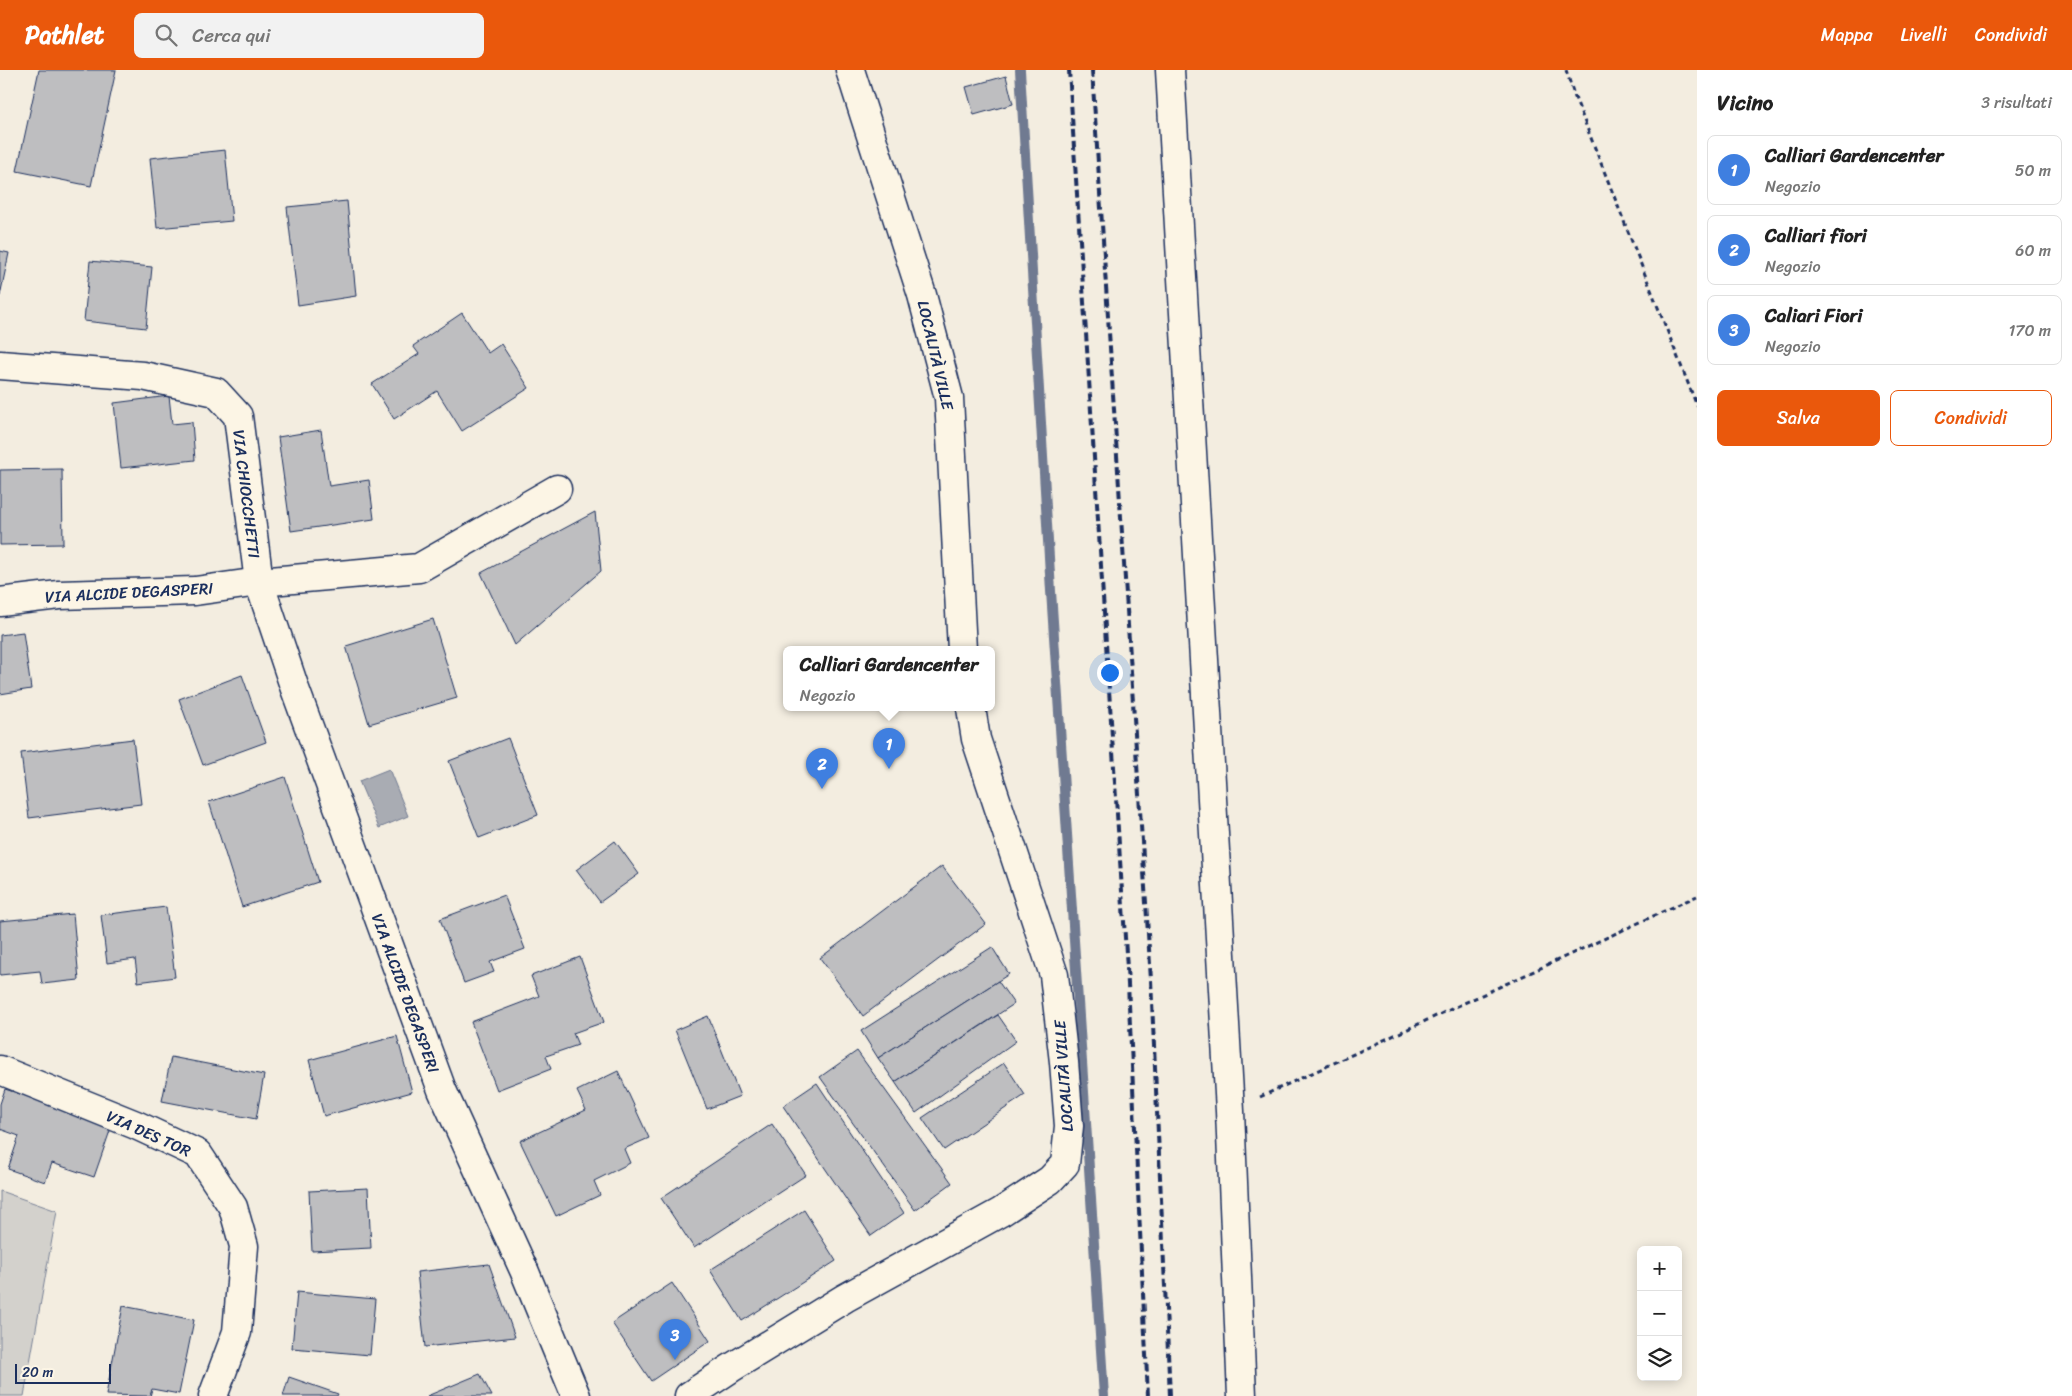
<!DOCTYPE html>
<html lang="it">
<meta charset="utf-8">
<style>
body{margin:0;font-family:Sriracha,sans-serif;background:#f2f2f2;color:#222}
.controls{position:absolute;right:15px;bottom:15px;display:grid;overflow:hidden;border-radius:8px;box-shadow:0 2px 12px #0003}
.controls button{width:45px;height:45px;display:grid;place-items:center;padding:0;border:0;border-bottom:1px solid #e0e0e0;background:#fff;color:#222;font:25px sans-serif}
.scale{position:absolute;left:15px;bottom:12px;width:96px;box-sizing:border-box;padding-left:5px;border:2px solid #1b2f5e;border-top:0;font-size:14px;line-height:18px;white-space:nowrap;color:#1b2f5e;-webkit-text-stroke:4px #fcf5e5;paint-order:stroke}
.you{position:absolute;left:1109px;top:602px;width:18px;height:18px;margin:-12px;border:4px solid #fff;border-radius:50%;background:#1a73e8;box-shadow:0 0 0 8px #1a73e833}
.badge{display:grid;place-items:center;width:32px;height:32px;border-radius:50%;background:#ea580c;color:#fff;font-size:16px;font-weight:700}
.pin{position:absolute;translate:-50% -41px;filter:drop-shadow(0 1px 2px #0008)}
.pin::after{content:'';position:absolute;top:26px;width:18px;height:15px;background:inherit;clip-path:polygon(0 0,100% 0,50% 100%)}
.popup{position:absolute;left:783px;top:576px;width:212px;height:65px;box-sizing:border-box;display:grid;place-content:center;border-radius:8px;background:#fff;filter:drop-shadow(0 1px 4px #0005);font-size:16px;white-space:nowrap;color:#767676}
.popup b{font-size:19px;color:#222}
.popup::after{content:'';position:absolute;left:50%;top:100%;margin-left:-10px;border:10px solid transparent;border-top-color:#fff}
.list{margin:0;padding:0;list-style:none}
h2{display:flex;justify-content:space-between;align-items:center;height:65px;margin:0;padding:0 20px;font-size:21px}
h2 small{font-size:16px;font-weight:400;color:#767676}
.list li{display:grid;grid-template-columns:32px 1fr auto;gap:15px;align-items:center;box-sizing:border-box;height:70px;margin:0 10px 10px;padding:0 10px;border:1px solid #e0e0e0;border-radius:8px}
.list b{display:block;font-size:19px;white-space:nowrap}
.list p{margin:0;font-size:16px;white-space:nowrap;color:#767676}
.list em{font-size:16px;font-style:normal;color:#767676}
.actions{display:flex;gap:10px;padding:15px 20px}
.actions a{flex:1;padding:11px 0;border:1px solid #ea580c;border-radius:8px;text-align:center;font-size:18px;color:#ea580c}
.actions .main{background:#ea580c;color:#fff}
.icon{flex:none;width:28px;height:28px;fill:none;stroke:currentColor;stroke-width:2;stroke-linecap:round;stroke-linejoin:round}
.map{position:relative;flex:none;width:1697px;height:1326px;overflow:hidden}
header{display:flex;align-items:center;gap:30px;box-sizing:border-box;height:70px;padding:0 25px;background:#ea580c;color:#fff}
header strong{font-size:24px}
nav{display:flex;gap:28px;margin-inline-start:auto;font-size:18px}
.search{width:350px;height:45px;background:#f2f2f2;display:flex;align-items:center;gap:12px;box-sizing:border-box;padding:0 18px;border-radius:8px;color:#767676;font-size:19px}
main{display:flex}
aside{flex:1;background:#fff}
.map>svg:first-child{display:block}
.green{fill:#d3d1cc;stroke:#778095}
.water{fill:#a9acb3;stroke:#707a91}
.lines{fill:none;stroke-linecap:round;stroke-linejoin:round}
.stream{stroke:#707a91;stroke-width:10}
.building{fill:#bebec0;stroke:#1b2f5e}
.minor-casing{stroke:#1b2f5e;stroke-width:31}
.path{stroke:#1b2f5e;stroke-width:3;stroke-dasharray:5 4;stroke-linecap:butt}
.minor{stroke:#fcf5e5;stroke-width:28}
.rail{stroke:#1b2f5e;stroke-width:4;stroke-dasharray:8 4;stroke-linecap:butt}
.labels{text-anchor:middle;stroke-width:4;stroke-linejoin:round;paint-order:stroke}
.street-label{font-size:16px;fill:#1b2f5e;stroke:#fcf5e5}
</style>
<header>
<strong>Pathlet</strong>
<div class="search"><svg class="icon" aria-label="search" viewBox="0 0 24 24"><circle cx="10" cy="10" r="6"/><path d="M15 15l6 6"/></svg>Cerca qui</div>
<nav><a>Mappa</a><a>Livelli</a><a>Condividi</a></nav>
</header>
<main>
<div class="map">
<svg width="1697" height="1326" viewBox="0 0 1697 1326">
<rect width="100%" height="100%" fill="#f3ede0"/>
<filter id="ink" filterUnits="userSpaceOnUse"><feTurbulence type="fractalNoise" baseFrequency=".02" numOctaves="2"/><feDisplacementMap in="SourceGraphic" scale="10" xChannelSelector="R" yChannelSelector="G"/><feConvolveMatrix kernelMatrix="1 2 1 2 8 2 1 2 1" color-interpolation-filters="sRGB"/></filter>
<g filter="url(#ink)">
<!-- green -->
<path class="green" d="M 0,1121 L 57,1141 L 24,1326 L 0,1326 Z"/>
<!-- water -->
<path class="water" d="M 389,699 L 408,746 L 379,758 L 359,711 Z"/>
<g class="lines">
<!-- stream -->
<path class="stream" d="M 1020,0 L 1051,521 L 1104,1326"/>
</g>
<!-- building -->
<g class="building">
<path d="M 39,0 L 116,0 L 91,116 L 17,101 Z"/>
<path d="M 1006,6 L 1013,34 L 974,45 L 966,17 Z"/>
<path d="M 225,80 L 232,151 L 157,158 L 150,88 Z"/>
<path d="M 347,131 L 356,226 L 298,235 L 287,137 Z"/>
<path d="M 0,181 L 9,183 L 0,226 Z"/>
<path d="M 90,191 L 152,197 L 146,258 L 84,251 Z"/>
<path d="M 462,243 L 488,283 L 501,274 L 529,318 L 462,361 L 437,321 L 394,349 L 372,314 L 419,284 L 413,276 Z"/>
<path d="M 169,326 L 172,354 L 192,352 L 195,390 L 121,398 L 114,333 Z"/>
<path d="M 321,360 L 329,416 L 369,410 L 374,449 L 291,461 L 278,367 Z"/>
<path d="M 62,399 L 63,474 L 0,475 L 0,400 Z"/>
<path d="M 595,442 L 601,501 L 515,575 L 481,503 Z"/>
<path d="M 433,549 L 457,628 L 369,654 L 346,576 Z"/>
<path d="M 23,562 L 31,619 L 0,624 L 0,565 Z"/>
<path d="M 242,605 L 266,672 L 203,695 L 179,629 Z"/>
<path d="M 508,668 L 538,745 L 479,768 L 449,691 Z"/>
<path d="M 133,669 L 141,734 L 29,748 L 21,683 Z"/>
<path d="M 285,707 L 318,812 L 242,837 L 209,732 Z"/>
<path d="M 615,771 L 639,804 L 600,832 L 576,800 Z"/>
<path d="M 942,796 L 986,854 L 863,946 L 820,888 Z"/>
<path d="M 504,825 L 525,879 L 490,892 L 494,902 L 464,913 L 440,849 Z"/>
<path d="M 166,837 L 175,907 L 138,912 L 135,889 L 107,893 L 101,845 Z"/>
<path d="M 73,844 L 79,910 L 42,914 L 40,901 L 0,905 L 0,851 Z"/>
<path d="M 992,877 L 1009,904 L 878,988 L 861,961 Z"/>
<path d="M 580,887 L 604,952 L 573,963 L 578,975 L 546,986 L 551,999 L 497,1020 L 471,952 L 539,926 L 531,906 Z"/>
<path d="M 998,911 L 1014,934 L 895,1012 L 878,988 Z"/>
<path d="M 998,945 L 1016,971 L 916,1043 L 895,1012 Z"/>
<path d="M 708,946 L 740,1026 L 707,1039 L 675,960 Z"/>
<path d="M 397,966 L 412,1022 L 324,1046 L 309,990 Z"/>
<path d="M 857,981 L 952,1113 L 915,1140 L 820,1007 Z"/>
<path d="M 171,987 L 264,1005 L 256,1049 L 162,1031 Z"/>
<path d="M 1004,993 L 1025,1025 L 944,1080 L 922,1048 Z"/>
<path d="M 618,1001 L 649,1068 L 624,1079 L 630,1093 L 594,1111 L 600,1125 L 556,1146 L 520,1071 L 586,1040 L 577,1021 Z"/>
<path d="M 817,1013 L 904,1143 L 871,1166 L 783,1036 Z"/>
<path d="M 5,1019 L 112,1055 L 94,1107 L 52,1093 L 45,1112 L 8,1099 L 19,1066 L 0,1059 L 0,1034 Z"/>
<path d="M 772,1054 L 806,1105 L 694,1178 L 661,1128 Z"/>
<path d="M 368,1118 L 371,1178 L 312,1181 L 309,1121 Z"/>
<path d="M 804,1140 L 836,1191 L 742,1251 L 710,1200 Z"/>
<path d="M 489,1194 L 515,1267 L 425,1277 L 417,1202 Z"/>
<path d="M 672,1213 L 710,1271 L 651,1311 L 612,1253 Z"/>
<path d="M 297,1222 L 375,1229 L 370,1285 L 292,1278 Z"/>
<path d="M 123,1236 L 194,1250 L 179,1324 L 152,1319 L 150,1326 L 106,1325 Z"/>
<path d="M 480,1304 L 492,1326 L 427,1326 Z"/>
<path d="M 289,1307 L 338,1324 L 337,1326 L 283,1326 Z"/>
</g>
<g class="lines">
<defs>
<g id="minor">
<path d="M 850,0 L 922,225 L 949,328 L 962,580"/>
<path d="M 1170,0 L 1230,1041 L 1242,1326"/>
<path d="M 0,295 L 143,306 L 216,322 L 238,346 L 259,512 L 295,619 L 442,1020 L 524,1200 L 576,1326"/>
<path d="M 0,532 L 59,525 L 195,521 L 259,512 L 419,498 L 557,419"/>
<path d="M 0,1000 L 136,1055 L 198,1084 L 233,1137 L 244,1176 L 237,1262 L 213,1326"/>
<path d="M 689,1326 L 731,1298 L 845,1228 L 1001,1142 L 1050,1110 L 1065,1094 L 1069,1056 L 1064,992 L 1054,905 L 976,669 L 971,638"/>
</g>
</defs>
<!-- minor casing -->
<use href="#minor" class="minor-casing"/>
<!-- path -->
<g class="path">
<path d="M 1566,0 L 1574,25 L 1697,336"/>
<path d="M 1260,1027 L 1697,826"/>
</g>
<!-- minor -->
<use href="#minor" class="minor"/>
<!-- rail -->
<g class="rail">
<path d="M 1069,0 L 1128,914 L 1148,1326"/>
<path d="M 1092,0 L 1151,910 L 1170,1326"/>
</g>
</g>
</g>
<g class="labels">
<!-- street labels -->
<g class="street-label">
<text transform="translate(936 285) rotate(77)" y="6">LOCALITÀ VILLE</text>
<text transform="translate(247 424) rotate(83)" y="6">VIA CHIOCCHETTI</text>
<text transform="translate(129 522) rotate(-3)" y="6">VIA ALCIDE DEGASPERI</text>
<text transform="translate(406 923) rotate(70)" y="6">VIA ALCIDE DEGASPERI</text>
<text transform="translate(1063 1006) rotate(-94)" y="6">LOCALITÀ VILLE</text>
<text transform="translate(149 1063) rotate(24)" y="6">VIA DES TOR</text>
</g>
</g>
</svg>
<div class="controls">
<button>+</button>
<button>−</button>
<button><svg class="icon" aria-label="layers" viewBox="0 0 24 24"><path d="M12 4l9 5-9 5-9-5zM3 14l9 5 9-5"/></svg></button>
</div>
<div class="scale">20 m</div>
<div class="you"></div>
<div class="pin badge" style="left:889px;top:699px;background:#3f7fe0">1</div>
<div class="popup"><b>Calliari Gardencenter</b>Negozio</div>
<div class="pin badge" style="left:822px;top:719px;background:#3f7fe0">2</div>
<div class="pin badge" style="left:675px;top:1290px;background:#3f7fe0">3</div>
</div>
<aside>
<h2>Vicino<small>3 risultati</small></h2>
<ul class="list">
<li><span class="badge" style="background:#3f7fe0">1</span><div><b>Calliari Gardencenter</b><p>Negozio</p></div><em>50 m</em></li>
<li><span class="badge" style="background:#3f7fe0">2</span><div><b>Calliari fiori</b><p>Negozio</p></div><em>60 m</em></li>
<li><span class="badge" style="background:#3f7fe0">3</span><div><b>Caliari Fiori</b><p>Negozio</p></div><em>170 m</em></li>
</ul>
<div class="actions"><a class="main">Salva</a><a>Condividi</a></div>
</aside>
</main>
